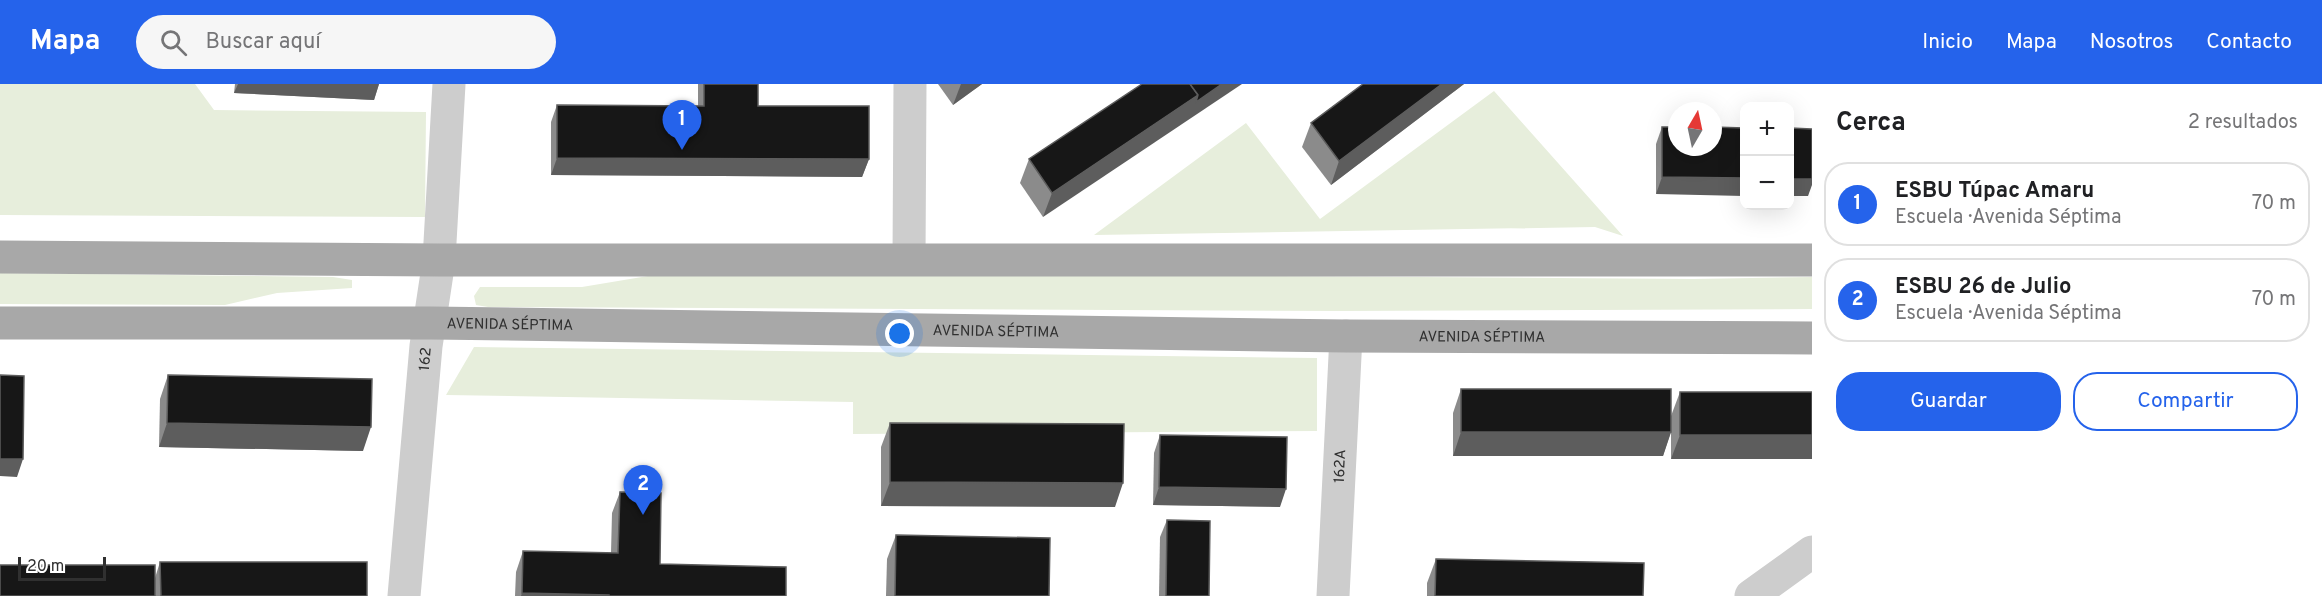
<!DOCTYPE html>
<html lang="es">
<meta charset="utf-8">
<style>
body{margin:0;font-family:Overpass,sans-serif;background:#f6f6f6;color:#202124}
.controls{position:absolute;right:18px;top:18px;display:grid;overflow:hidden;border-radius:12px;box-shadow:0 6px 24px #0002}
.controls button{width:54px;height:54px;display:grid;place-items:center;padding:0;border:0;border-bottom:2px solid #e0e0e0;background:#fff;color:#202124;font:30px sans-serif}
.compass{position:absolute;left:1668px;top:18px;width:54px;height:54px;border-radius:50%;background:#fff;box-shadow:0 6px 24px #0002;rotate:9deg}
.scale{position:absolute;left:18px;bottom:15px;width:88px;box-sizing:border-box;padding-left:6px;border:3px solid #303030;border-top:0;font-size:16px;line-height:21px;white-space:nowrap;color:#303030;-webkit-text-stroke:4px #fff;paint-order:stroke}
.you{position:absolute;left:900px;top:250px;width:21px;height:21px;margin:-15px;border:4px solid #fff;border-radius:50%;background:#1a73e8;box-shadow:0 0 0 9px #1a73e833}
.badge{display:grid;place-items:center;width:39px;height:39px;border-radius:50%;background:#2563eb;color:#fff;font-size:20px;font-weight:700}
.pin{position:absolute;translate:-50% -50px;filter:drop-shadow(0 2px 3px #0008)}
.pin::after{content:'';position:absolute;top:32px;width:21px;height:18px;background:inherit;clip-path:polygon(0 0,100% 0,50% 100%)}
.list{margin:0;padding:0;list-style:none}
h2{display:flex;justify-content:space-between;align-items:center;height:78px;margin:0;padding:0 24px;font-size:26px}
h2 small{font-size:20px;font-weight:400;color:#757577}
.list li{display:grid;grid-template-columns:39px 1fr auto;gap:18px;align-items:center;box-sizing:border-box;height:84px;margin:0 12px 12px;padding:0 12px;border:2px solid #e0e0e0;border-radius:24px}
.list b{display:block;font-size:22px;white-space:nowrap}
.list p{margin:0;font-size:20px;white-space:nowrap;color:#757577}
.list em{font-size:20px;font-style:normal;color:#757577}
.actions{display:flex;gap:12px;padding:18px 24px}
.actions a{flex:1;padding:14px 0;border:2px solid #2563eb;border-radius:24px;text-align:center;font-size:21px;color:#2563eb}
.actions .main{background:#2563eb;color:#fff}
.icon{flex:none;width:33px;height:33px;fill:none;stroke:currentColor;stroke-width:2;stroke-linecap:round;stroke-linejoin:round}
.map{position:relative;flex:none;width:1812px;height:512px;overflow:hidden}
header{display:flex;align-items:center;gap:36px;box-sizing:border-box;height:84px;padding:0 30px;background:#2563eb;color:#fff}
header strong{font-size:28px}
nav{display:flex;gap:33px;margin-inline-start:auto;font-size:21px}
.search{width:420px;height:54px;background:#f6f6f6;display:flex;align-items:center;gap:15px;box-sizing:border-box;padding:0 21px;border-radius:33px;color:#757577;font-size:22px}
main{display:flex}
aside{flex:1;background:#fff}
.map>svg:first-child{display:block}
.green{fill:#e7eedc}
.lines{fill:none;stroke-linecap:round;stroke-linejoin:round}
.minor{stroke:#cdcdcd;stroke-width:33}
.major{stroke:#a8a8a8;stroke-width:33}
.wall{fill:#8b8b8b}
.shaded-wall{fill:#5d5d5d}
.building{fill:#171717;stroke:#5d5d5d;stroke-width:1.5}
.labels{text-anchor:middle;stroke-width:6;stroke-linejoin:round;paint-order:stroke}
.street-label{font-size:15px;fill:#303030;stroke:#fff}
</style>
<header>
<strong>Mapa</strong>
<div class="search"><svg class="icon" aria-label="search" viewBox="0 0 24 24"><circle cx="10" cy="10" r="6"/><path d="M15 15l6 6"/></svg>Buscar aquí</div>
<nav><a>Inicio</a><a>Mapa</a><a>Nosotros</a><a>Contacto</a></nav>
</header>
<main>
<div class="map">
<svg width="1812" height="512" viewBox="0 0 1812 512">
<rect width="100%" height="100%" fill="#fff"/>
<!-- green -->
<g class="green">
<path d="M 0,0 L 195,0 L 214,26 L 426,28 L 425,133 L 0,131 Z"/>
<path d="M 1494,7 L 1623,152 L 1595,143 L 1094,151 L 1246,39 L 1320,135 Z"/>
<path d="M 0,189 L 333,193 L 352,196 L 352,204 L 277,209 L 225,221 L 0,220 Z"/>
<path d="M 978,190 L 1693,195 L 1812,193 L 1812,225 L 1338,227 L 488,223 L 476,221 L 474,212 L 480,203 L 582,203 L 648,192 Z"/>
<path d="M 474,263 L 1317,274 L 1317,347 L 853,350 L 853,318 L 446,311 Z"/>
</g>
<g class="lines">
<!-- minor -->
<g class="minor">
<path d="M 909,175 L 910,0"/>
<path id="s1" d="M 404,512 L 426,262 L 439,176 L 449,0"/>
<path id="s2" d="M 1333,512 L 1346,252"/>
<path d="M 1751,512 L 1812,468"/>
</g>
<!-- major -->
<g class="major">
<path d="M 0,173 L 439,176 L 1812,176"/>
<path id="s3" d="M 0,239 L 431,239 L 1346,252 L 1812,254"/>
</g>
</g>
<!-- wall -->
<g class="wall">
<path d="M 235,0 L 379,0 L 374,16 L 234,9 Z"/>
<path d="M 698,0 L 758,0 L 758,22 L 869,75 L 862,93 L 551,91 L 551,38 L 557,21 L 698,22 Z"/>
<path d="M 938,0 L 982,0 L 953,21 Z"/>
<path d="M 1142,0 L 1043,133 L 1020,99 L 1029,75 Z"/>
<path d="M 1363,0 L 1464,0 L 1331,101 L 1302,63 L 1311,39 Z"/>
<path d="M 1662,43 L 1744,44 L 1656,110 L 1656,60 Z"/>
<path d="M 168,291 L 363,367 L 159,363 L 160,315 Z"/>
<path d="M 1461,305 L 1671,332 L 1680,308 L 1812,308 L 1671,375 L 1671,348 L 1663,372 L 1453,372 L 1453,329 Z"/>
<path d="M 890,339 L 1115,423 L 881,422 L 881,363 Z"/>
<path d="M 1160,351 L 1280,423 L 1153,421 L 1154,369 Z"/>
<path d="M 620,408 L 660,480 L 786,512 L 515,512 L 516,488 L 523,467 L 611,469 L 612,429 Z"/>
<path d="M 1167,436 L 1209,512 L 1159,512 L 1160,453 Z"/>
<path d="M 896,451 L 1049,512 L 886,512 L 887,475 Z"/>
<path d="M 1436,475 L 1643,512 L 1427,512 L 1427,499 Z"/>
<path d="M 160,478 L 367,512 L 0,512 L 155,494 Z"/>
</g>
<!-- shaded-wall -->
<g class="shaded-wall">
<path d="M 238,0 L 379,0 L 374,16 L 234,9 Z"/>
<path d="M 961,0 L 982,0 L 953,21 Z"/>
<path d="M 1222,0 L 1242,0 L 1043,133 L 1052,109 L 1198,11 Z"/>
<path d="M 1442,0 L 1464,0 L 1331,101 L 1339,77 Z"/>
<path d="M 557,74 L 869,75 L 862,93 L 551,91 Z"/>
<path d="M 1662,93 L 1744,94 L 1744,112 L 1656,110 Z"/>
<path d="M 1790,95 L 1812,95 L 1812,101 L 1808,112 L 1790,112 Z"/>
<path d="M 167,339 L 371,343 L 363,367 L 159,363 Z"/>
<path d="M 1461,348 L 1671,348 L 1663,372 L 1453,372 Z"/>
<path d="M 1680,351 L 1812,351 L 1812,375 L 1671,375 Z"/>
<path d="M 0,375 L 23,375 L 17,393 L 0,392 Z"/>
<path d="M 890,398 L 1123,399 L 1115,423 L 881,422 Z"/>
<path d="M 1159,403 L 1286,405 L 1280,423 L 1153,421 Z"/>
<path d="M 522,509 L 609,511 L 609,512 L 521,512 Z"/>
</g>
<!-- building -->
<g class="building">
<path d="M 704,0 L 758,0 L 758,22 L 869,22 L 869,75 L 557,74 L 557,21 L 704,22 Z"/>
<path d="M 1142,0 L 1190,0 L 1198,11 L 1052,109 L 1029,75 Z"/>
<path d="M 1190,0 L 1222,0 L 1196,18 L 1198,11 Z"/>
<path d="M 1363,0 L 1442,0 L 1339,77 L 1311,39 Z"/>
<path d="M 1662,43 L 1677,43 L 1677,63 L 1713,63 L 1713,43 L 1744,44 L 1744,94 L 1662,93 Z"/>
<path d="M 1790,44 L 1812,45 L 1812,95 L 1790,95 Z"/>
<path d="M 0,291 L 24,292 L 23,375 L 0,375 Z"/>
<path d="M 168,291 L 372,295 L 371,343 L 167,339 Z"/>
<rect x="1461" y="305" width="210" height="43"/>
<rect x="1680" y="308" width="132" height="43"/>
<path d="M 890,339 L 1124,340 L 1123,399 L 890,398 Z"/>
<path d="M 1160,351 L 1287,353 L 1286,405 L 1159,403 Z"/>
<path d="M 620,408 L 661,409 L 660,480 L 786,483 L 786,512 L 609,512 L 609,511 L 522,509 L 523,467 L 618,469 Z"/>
<path d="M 1167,436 L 1210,437 L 1209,512 L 1166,512 Z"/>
<path d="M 896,451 L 1050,454 L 1049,512 L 895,512 Z"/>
<path d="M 1436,475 L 1644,479 L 1643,512 L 1435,512 Z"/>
<path d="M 160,478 L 367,478 L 367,512 L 161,512 Z"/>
<rect x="0" y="481" width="155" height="31"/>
</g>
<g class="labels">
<!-- street labels -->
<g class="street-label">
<text dy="5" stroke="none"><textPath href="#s3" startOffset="510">AVENIDA SÉPTIMA</textPath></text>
<text dy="5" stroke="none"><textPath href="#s3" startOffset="996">AVENIDA SÉPTIMA</textPath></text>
<text dy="5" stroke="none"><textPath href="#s3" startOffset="1482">AVENIDA SÉPTIMA</textPath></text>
<text dy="5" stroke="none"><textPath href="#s1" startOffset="238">162</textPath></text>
<text dy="5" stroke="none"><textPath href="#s2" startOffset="130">162A</textPath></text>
</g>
</g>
</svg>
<div class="controls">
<button>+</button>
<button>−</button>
</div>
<svg class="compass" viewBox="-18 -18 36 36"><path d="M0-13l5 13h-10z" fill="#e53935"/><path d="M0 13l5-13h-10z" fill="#757577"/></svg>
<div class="scale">20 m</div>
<div class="you"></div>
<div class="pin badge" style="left:682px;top:66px">1</div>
<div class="pin badge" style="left:643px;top:431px">2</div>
</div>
<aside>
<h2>Cerca<small>2 resultados</small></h2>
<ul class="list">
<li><span class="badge">1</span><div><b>ESBU Túpac Amaru</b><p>Escuela · Avenida Séptima</p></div><em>70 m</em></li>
<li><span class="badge">2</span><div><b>ESBU 26 de Julio</b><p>Escuela · Avenida Séptima</p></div><em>70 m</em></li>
</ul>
<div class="actions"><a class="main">Guardar</a><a>Compartir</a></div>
</aside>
</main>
